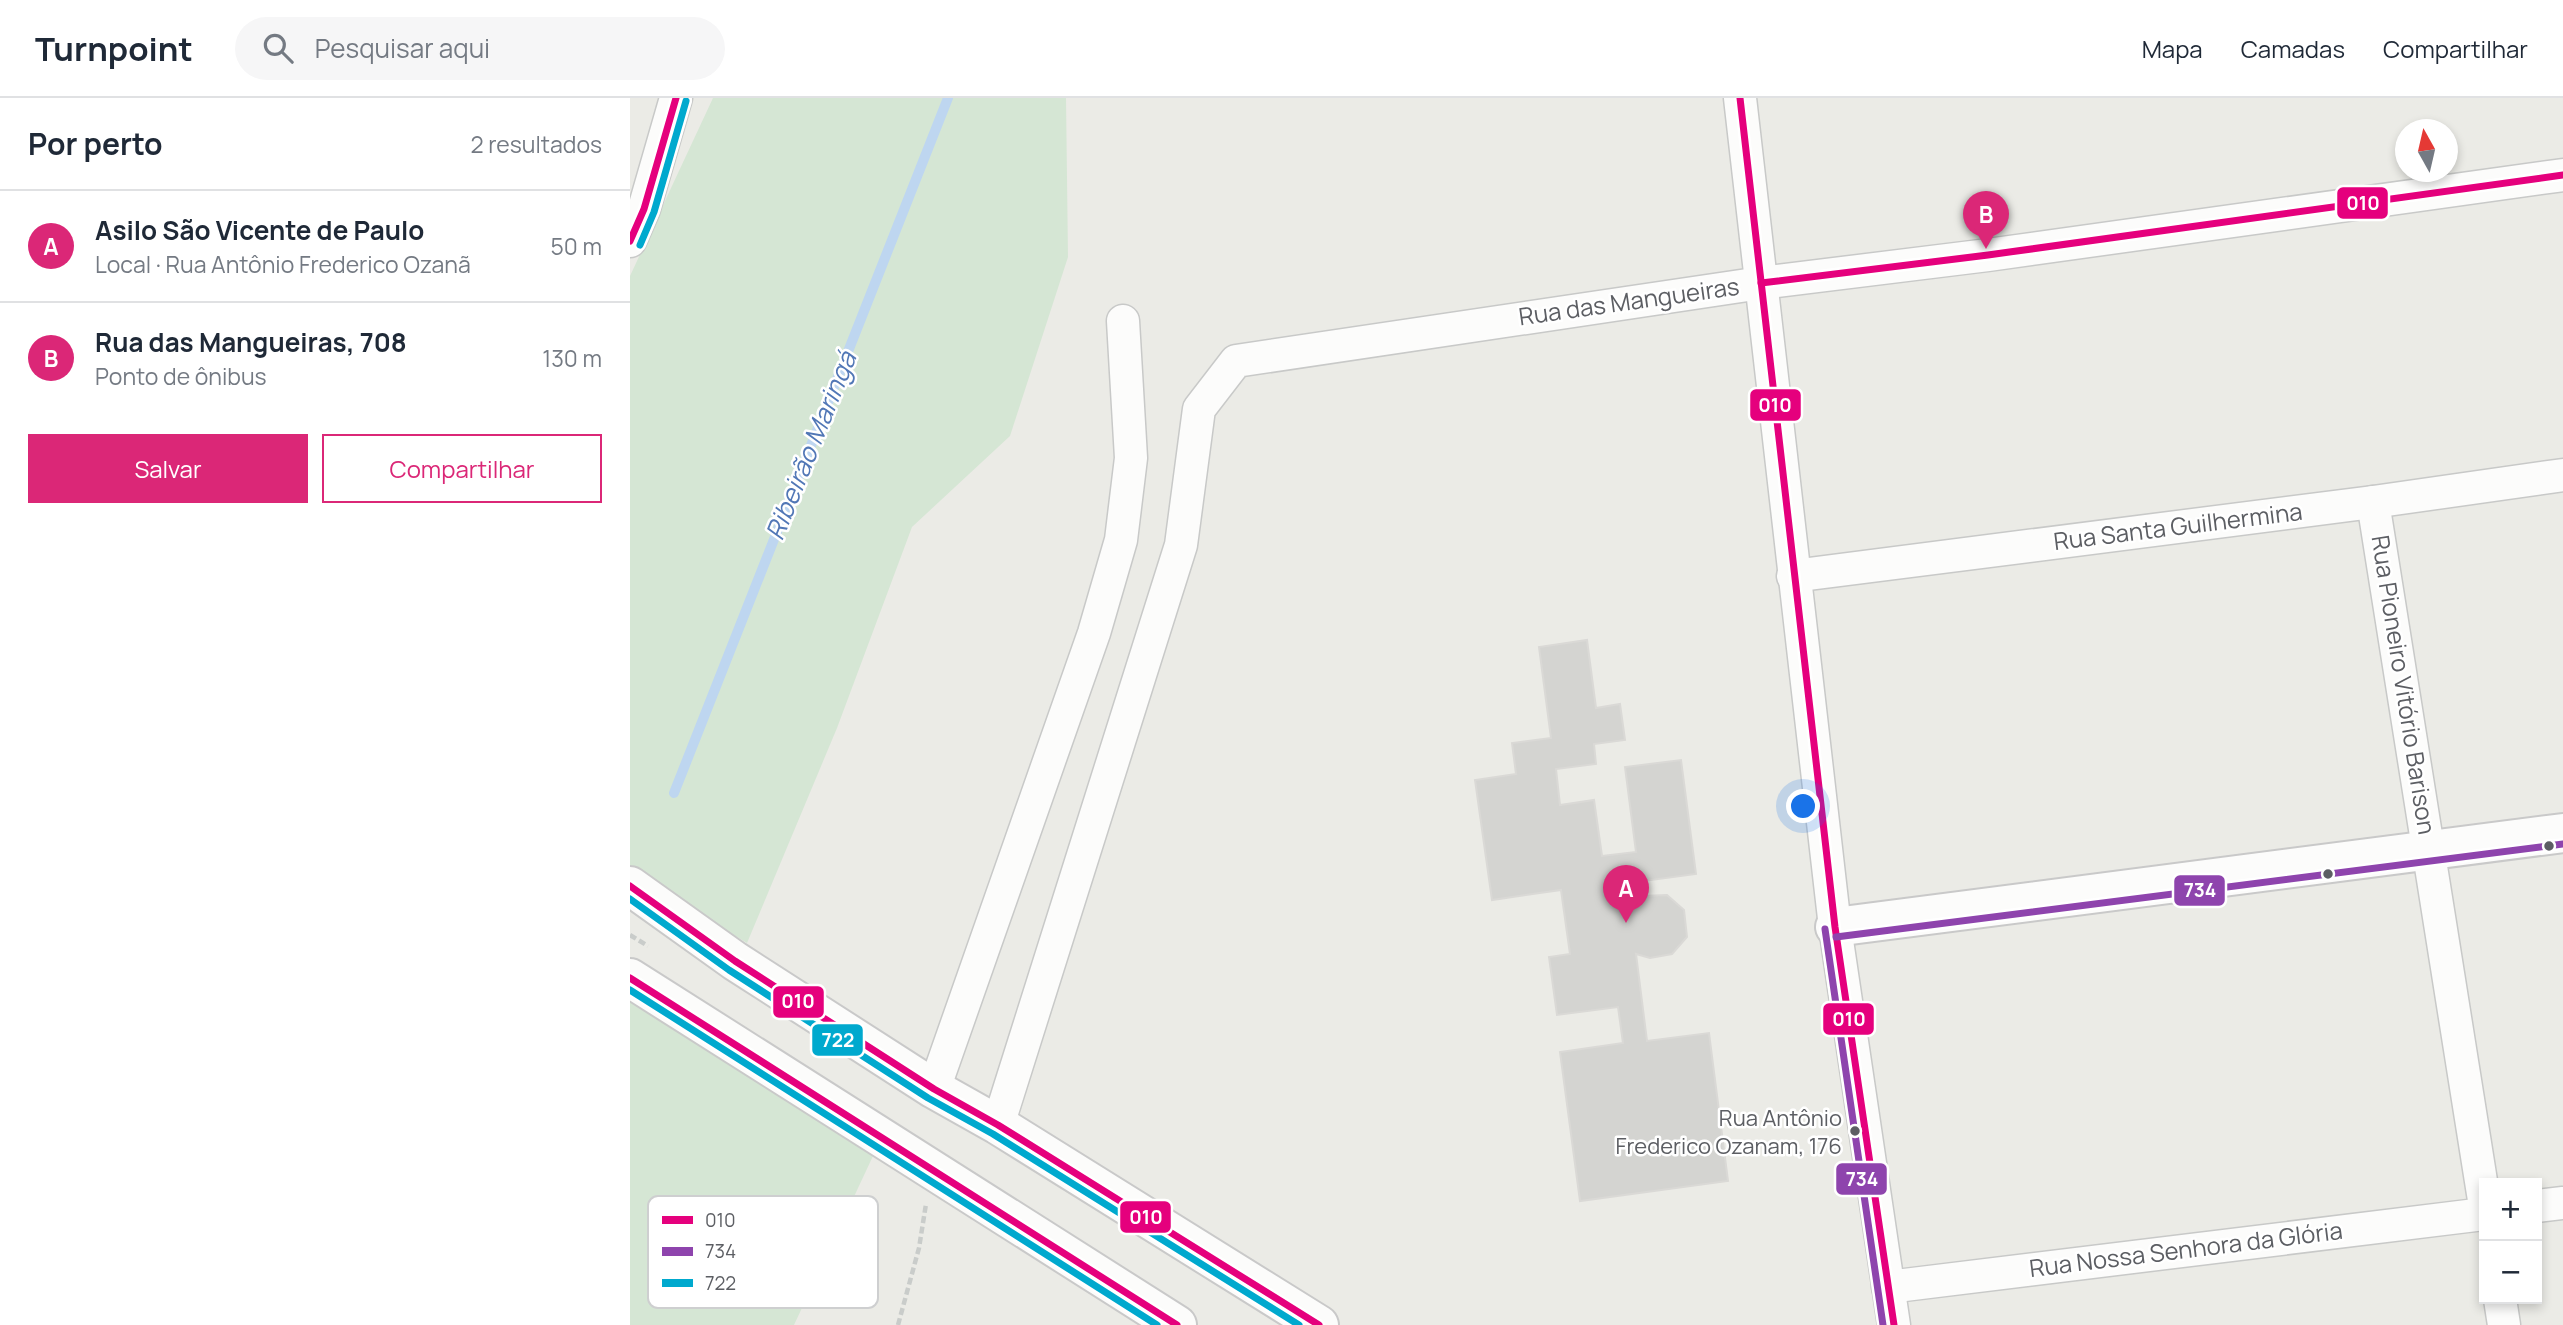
<!DOCTYPE html>
<html lang="pt">
<meta charset="utf-8">
<style>
body{margin:0;font-family:Manrope,sans-serif;background:#f6f6f7;color:#1f2937}
.controls{position:absolute;right:21px;bottom:21px;display:grid;overflow:hidden;border-radius:0px;box-shadow:0 4px 10px #0003}
.controls button{width:63px;height:63px;display:grid;place-items:center;padding:0;border:0;border-bottom:2px solid #e0e1e3;background:#fff;color:#1f2937;font:35px sans-serif}
.compass{position:absolute;left:1765px;top:21px;width:63px;height:63px;border-radius:50%;background:#fff;box-shadow:0 4px 10px #0003;rotate:352deg}
.you{position:absolute;left:1174px;top:709px;width:24px;height:24px;margin:-18px;border:5px solid #fff;border-radius:50%;background:#1a73e8;box-shadow:0 0 0 10px #1a73e833}
.badge{display:grid;place-items:center;width:46px;height:46px;border-radius:50%;background:#db2777;color:#fff;font-size:23px;font-weight:700}
.pin{position:absolute;translate:-50% -58px;filter:drop-shadow(0 2px 4px #0008)}
.pin::after{content:'';position:absolute;top:37px;width:24px;height:21px;background:inherit;clip-path:polygon(0 0,100% 0,50% 100%)}
.list{margin:0;padding:0;list-style:none}
h2{display:flex;justify-content:space-between;align-items:center;height:91px;margin:0;padding:0 28px;font-size:30px}
h2 small{font-size:23px;font-weight:400;color:#747a83}
.list li{display:grid;grid-template-columns:46px 1fr auto;gap:21px;align-items:center;box-sizing:border-box;height:112px;padding:0 28px;border-top:2px solid #e0e1e3}
.list b{display:block;font-size:26px;white-space:nowrap}
.list p{margin:0;font-size:23px;white-space:nowrap;color:#747a83}
.list em{font-size:23px;font-style:normal;color:#747a83}
.actions{display:flex;gap:14px;padding:21px 28px}
.actions a{flex:1;padding:16px 0;border:2px solid #db2777;border-radius:0px;text-align:center;font-size:24px;color:#db2777}
.actions .main{background:#db2777;color:#fff}
.icon{flex:none;width:38px;height:38px;fill:none;stroke:currentColor;stroke-width:2;stroke-linecap:round;stroke-linejoin:round}
.map{position:relative;flex:none;width:1933px;height:1227px;overflow:hidden}
header{display:flex;align-items:center;gap:42px;box-sizing:border-box;height:98px;padding:0 35px;background:#fff;border-bottom:2px solid #e0e1e3}
header strong{font-size:33px}
nav{display:flex;gap:38px;margin-inline-start:auto;font-size:24px}
.search{width:490px;height:63px;background:#f6f6f7;display:flex;align-items:center;gap:18px;box-sizing:border-box;padding:0 24px;border-radius:38px;color:#747a83;font-size:26px}
main{display:flex}
aside{flex:1;background:#fff}
.map>svg:first-child{display:block}
.green{fill:#d5e6d4}
.lines{fill:none;stroke-linecap:round;stroke-linejoin:round}
.stream{stroke:#bed6f0;stroke-width:10}
.building{fill:#d4d4d1;stroke:#dad9d6;stroke-width:2}
.street-casing{stroke:#c8c9c8;stroke-width:35}
.secondary-casing{stroke:#c9c9c9;stroke-width:42}
.path{stroke:#c9ccca;stroke-width:4.5;stroke-dasharray:7 3.5;stroke-linecap:butt}
.street{stroke:#fcfcfb;stroke-width:32}
.secondary{stroke:#fcfcfb;stroke-width:38}
.bus-1-casing{stroke:#fff;stroke-width:12}
.bus-2-casing{stroke:#fff;stroke-width:12}
.bus-3-casing{stroke:#fff;stroke-width:12}
.bus-1{stroke:#e5007d;stroke-width:7}
.bus-2{stroke:#8e44ad;stroke-width:7}
.bus-3{stroke:#00a9ce;stroke-width:7}
.bus-dot{fill:#5c5e63;stroke:#fff;stroke-width:2.5}
.labels{text-anchor:middle;stroke-width:5;stroke-linejoin:round;paint-order:stroke}
.bus-label{font-size:22px;fill:#5c5e63;stroke:#fff;text-anchor:end}
.street-label{font-size:24px;fill:#5c5e63;stroke:#fff}
.water-label{font-size:26px;font-style:italic;fill:#5177b6;stroke:#fff}
.key{fill:#fff;stroke:#cecfd0;stroke-width:2}
.key-label{font-size:19px;fill:#5c5e63}
.line-badge{stroke:#fff;stroke-width:2.5}
.badge-label{font-size:19px;text-anchor:middle;font-weight:bold;fill:#fff}
</style>
<header>
<strong>Turnpoint</strong>
<div class="search"><svg class="icon" aria-label="search" viewBox="0 0 24 24"><circle cx="10" cy="10" r="6"/><path d="M15 15l6 6"/></svg>Pesquisar aqui</div>
<nav><a>Mapa</a><a>Camadas</a><a>Compartilhar</a></nav>
</header>
<main>
<aside>
<h2>Por perto<small>2 resultados</small></h2>
<ul class="list">
<li><span class="badge">A</span><div><b>Asilo São Vicente de Paulo</b><p>Local · Rua Antônio Frederico Ozanã</p></div><em>50 m</em></li>
<li><span class="badge">B</span><div><b>Rua das Mangueiras, 708</b><p>Ponto de ônibus</p></div><em>130 m</em></li>
</ul>
<div class="actions"><a class="main">Salvar</a><a>Compartilhar</a></div>
</aside>
<div class="map">
<svg width="1933" height="1227" viewBox="0 0 1933 1227">
<rect width="100%" height="100%" fill="#ebebe6"/>
<!-- green -->
<g class="green">
<path d="M 83,0 L 436,0 L 438,159 L 380,338 L 282,429 L 207,630 L 117,845 L 0,774 L 0,178 Z"/>
<path d="M 0,888 L 250,1043 L 164,1227 L 0,1227 Z"/>
</g>
<g class="lines">
<!-- stream -->
<path class="stream" d="M 44,695 L 318,0"/>
</g>
<!-- building -->
<path class="building" d="M 957,542 L 966,610 L 990,606 L 995,642 L 964,646 L 966,666 L 926,671 L 930,707 L 964,702 L 972,758 L 1006,754 L 995,669 L 1051,662 L 1066,776 L 991,786 L 994,809 L 1011,798 L 1037,797 L 1054,812 L 1057,839 L 1042,856 L 1020,860 L 1006,856 L 1017,943 L 1079,935 L 1098,1083 L 950,1103 L 930,954 L 993,945 L 988,909 L 927,917 L 919,859 L 940,856 L 931,792 L 862,802 L 845,682 L 886,676 L 882,645 L 921,640 L 909,549 Z"/>
<g class="lines">
<defs>
<g id="street">
<path d="M 1110,0 L 1205,829 L 1264,1227"/>
<path d="M 0,143 L 14,111 L 46,0"/>
<path d="M 1743,404 L 1854,1102"/>
<path d="M 1163,478 L 1743,404 L 1933,377"/>
<path d="M 304,991 L 464,535 L 491,442 L 501,360 L 493,223"/>
<path d="M 368,1027 L 551,447 L 569,311 L 606,263 L 1131,185 L 1358,157 L 1933,77"/>
<path d="M 1907,1108 L 1933,1105"/>
<path d="M 1258,1189 L 1854,1116"/>
<path d="M 1870,1201 L 1874,1227"/>
</g>
<g id="secondary">
<path d="M 0,788 L 105,863 L 304,991 L 368,1027 L 689,1227"/>
<path d="M 1205,829 L 1933,735"/>
<path d="M 0,880 L 547,1227"/>
</g>
</defs>
<!-- street casing -->
<use href="#street" class="street-casing"/>
<!-- secondary casing -->
<use href="#secondary" class="secondary-casing"/>
<!-- path -->
<g class="path">
<path d="M 0,837 L 18,848"/>
<path d="M 268,1227 L 289,1150 L 296,1106"/>
</g>
<!-- street -->
<use href="#street" class="street"/>
<!-- secondary -->
<use href="#secondary" class="secondary"/>
<defs>
<g id="bus-1">
<path d="M 1110,0 L 1205,829 L 1264,1227"/>
<path d="M 0,143 L 14,111 L 46,0"/>
<path d="M 1131,185 L 1358,157 L 1933,77"/>
<path d="M 0,788 L 105,863 L 304,991 L 368,1027 L 689,1227"/>
<path d="M 0,880 L 547,1227"/>
</g>
<g id="bus-2">
<path d="M 1195,831 L 1253,1227"/>
<path d="M 1206,839 L 1933,746"/>
</g>
<g id="bus-3">
<path d="M 10,147 L 24,114 L 56,3"/>
<path d="M 0,801 L 99,872 L 298,1000 L 363,1036 L 669,1227"/>
<path d="M 0,892 L 527,1227"/>
</g>
</defs>
<!-- bus-1 casing -->
<use href="#bus-1" class="bus-1-casing"/>
<!-- bus-2 casing -->
<use href="#bus-2" class="bus-2-casing"/>
<!-- bus-3 casing -->
<use href="#bus-3" class="bus-3-casing"/>
<!-- bus-1 -->
<use href="#bus-1" class="bus-1"/>
<!-- bus-2 -->
<use href="#bus-2" class="bus-2"/>
<!-- bus-3 -->
<use href="#bus-3" class="bus-3"/>
</g>
<!-- markers -->
<g class="bus-dot">
<circle cx="1919" cy="748" r="6"/>
<circle cx="1698" cy="776" r="6"/>
<circle cx="1225" cy="1033" r="6"/>
</g>
<g class="labels">
<!-- bus labels -->
<g class="bus-label">
<text x="1212" y="1028">Rua Antônio<tspan x="1212" dy="28">Frederico Ozanam, 176</tspan></text>
</g>
<!-- street labels -->
<g class="street-label">
<text transform="translate(999 204) rotate(-8)" y="8">Rua das Mangueiras</text>
<text transform="translate(1548 429) rotate(-7)" y="8">Rua Santa Guilhermina</text>
<text transform="translate(1773 587) rotate(81)" y="8">Rua Pioneiro Vitório Barison</text>
<text transform="translate(1556 1152) rotate(-7)" y="8">Rua Nossa Senhora da Glória</text>
</g>
<!-- water labels -->
<g class="water-label">
<text transform="translate(181 348) rotate(-68)" y="9">Ribeirão Maringá</text>
</g>
</g>
<!-- legend -->
<rect x="18" y="1098" width="230" height="112" rx="10" class="key"/>
<rect x="32" y="1118" width="31" height="8" fill="#e5007d"/>
<rect x="32" y="1149" width="31" height="9" fill="#8e44ad"/>
<rect x="32" y="1181" width="31" height="8" fill="#00a9ce"/>
<g class="key-label">
<text x="75" y="1129">010</text>
<text x="75" y="1160">734</text>
<text x="75" y="1192">722</text>
</g>
<g class="line-badge">
<rect x="1706" y="88" width="53" height="34" rx="7" fill="#e5007d"/>
<rect x="1119" y="290" width="53" height="34" rx="7" fill="#e5007d"/>
<rect x="1543" y="776" width="53" height="33" rx="7" fill="#8e44ad"/>
<rect x="142" y="887" width="53" height="34" rx="7" fill="#e5007d"/>
<rect x="1192" y="904" width="53" height="34" rx="7" fill="#e5007d"/>
<rect x="181" y="925" width="53" height="34" rx="7" fill="#00a9ce"/>
<rect x="1205" y="1064" width="53" height="34" rx="7" fill="#8e44ad"/>
<rect x="489" y="1102" width="53" height="34" rx="7" fill="#e5007d"/>
</g>
<g class="badge-label">
<text x="1733" y="112">010</text>
<text x="1145" y="314">010</text>
<text x="1570" y="799">734</text>
<text x="168" y="910">010</text>
<text x="1219" y="928">010</text>
<text x="208" y="949">722</text>
<text x="1232" y="1088">734</text>
<text x="516" y="1126">010</text>
</g>
</svg>
<div class="controls">
<button>+</button>
<button>−</button>
</div>
<svg class="compass" viewBox="-18 -18 36 36"><path d="M0-13l5 13h-10z" fill="#e53935"/><path d="M0 13l5-13h-10z" fill="#747a83"/></svg>
<div class="you"></div>
<div class="pin badge" style="left:996px;top:825px">A</div>
<div class="pin badge" style="left:1356px;top:151px">B</div>
</div>
</main>
